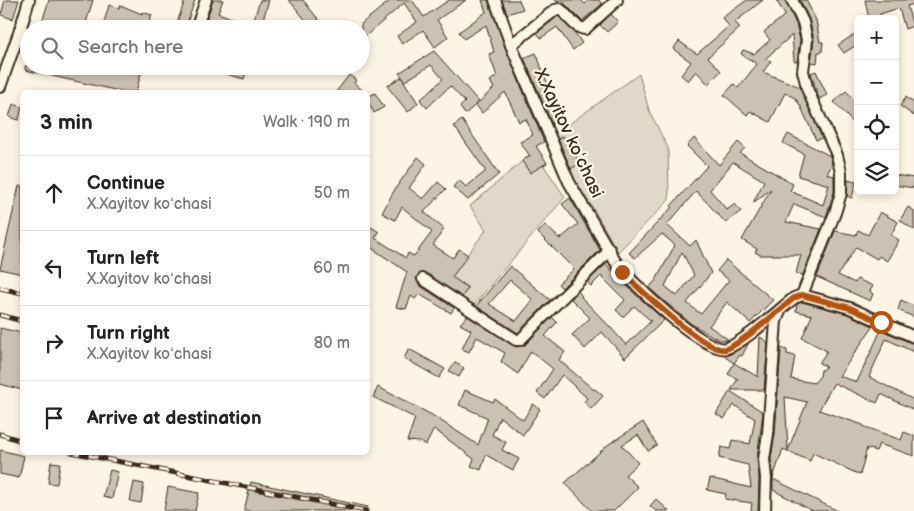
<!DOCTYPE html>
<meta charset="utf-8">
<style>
body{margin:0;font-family:"Balsamiq Sans",sans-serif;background:#f2f2f2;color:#222}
.controls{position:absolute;right:15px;top:15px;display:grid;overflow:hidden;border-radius:8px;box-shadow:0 2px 8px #0003}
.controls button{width:45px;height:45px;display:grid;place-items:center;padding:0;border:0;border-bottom:1px solid #e0e0e0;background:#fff;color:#222;font:25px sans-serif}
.stop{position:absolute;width:15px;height:15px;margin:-11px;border:4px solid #b45309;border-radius:50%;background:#fff}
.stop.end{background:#b45309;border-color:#fff;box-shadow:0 1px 5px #0008}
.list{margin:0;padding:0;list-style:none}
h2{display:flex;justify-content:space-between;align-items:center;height:65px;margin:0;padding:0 20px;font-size:21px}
h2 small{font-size:16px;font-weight:400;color:#767676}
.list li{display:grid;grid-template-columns:32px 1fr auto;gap:15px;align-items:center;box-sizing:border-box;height:75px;padding:0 20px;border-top:1px solid #e0e0e0}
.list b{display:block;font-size:19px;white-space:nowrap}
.list p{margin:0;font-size:16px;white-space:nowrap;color:#767676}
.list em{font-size:16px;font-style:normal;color:#767676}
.icon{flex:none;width:28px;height:28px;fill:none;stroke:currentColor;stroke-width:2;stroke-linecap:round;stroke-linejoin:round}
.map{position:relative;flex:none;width:914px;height:511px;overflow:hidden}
.search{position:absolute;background:#fff;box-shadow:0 2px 8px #0003;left:20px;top:20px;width:350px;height:55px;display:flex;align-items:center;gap:12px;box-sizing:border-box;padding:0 18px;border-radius:28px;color:#767676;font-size:19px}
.panel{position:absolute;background:#fff;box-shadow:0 2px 8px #0003;left:20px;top:90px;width:350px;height:365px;border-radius:8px}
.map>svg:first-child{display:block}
.green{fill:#e0d8c8;stroke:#8e8173}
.building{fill:#ccc2b3;stroke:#3b2a1e;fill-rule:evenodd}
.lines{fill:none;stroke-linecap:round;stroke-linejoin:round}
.street-casing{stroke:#3b2a1e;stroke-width:14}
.street{stroke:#fcf5e5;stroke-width:10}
.rail-casing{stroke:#3b2a1e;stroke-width:5}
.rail{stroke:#fcf5e5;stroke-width:3;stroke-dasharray:9;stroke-linecap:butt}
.route{stroke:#b45309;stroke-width:6}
.labels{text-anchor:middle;stroke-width:4.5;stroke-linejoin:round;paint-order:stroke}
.street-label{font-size:18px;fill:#3b2a1e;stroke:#fcf5e5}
</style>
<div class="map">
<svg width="914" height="511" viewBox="0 0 914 511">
<rect width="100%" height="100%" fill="#fcf5e5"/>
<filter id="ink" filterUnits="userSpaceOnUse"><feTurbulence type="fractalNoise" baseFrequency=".02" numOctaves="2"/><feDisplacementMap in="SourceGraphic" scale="10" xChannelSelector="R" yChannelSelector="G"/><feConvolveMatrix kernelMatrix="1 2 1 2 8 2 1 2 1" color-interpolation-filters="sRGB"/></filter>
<g filter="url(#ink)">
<!-- green -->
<g class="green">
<path d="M 639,74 L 649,110 L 668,148 L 669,200 L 618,252 L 593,208 L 570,175 L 555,134 Z"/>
<path d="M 534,151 L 565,197 L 473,306 L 442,288 L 486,230 L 470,206 Z"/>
</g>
<!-- building -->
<g class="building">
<path d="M 5,0 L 19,0 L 13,19 L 1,15 Z"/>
<path d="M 49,0 L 93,0 L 84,29 L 57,29 L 41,25 Z"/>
<path d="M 185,0 L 195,0 L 185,29 L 175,29 Z"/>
<path d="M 213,0 L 223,0 L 218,13 L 252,25 L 260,0 L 269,0 L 260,29 L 203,29 Z"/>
<path d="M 289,0 L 303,0 L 326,29 L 313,29 Z"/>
<path d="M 391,0 L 412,0 L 424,17 L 449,0 L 466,0 L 437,20 L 448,37 L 435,47 L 423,30 L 402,44 L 397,36 L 417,22 L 404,3 L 361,40 L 361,24 Z"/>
<path d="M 482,0 L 488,0 L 505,47 L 544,142 L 536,146 L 547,163 L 530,173 L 522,161 L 530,156 L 520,142 L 533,135 L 526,119 L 519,122 L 505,92 L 482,113 L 476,105 L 494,88 L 490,81 L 497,76 L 489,54 L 494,52 L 486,25 L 464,39 L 459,32 L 486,12 Z"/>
<path d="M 502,0 L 519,0 L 523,9 L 507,14 Z"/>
<path d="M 555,0 L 581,0 L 585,4 L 589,0 L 599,0 L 602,4 L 582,21 L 565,4 L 557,2 Z"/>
<path d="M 747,0 L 763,0 L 735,22 L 740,28 L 708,57 L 721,71 L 708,84 L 696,71 L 688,81 L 681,75 L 691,62 L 673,49 L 679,41 L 697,54 L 729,26 L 722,18 Z"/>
<path d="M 776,0 L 785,0 L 796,24 L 800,40 L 797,62 L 794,61 L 792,35 L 765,59 L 771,61 L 763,72 L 800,87 L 822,138 L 816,140 L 800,105 L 795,98 L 785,93 L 770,122 L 750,111 L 747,115 L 724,95 L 734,84 L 738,88 L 757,64 L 741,54 L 743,50 L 754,54 L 770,40 L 764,32 L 785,15 Z"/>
<path d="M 800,0 L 806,0 L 816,20 L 820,42 L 823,42 L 822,52 L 818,52 L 817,63 L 811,62 L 814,39 L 809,19 Z"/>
<path d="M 865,0 L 914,0 L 914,4 L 907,6 L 913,26 L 905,29 L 899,8 L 880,14 L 882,19 L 869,19 Z"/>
<path d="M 109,5 L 119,8 L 120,5 L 142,14 L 142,12 L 152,15 L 147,29 L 102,29 Z"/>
<path d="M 611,14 L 618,22 L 607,32 L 600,25 Z"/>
<path d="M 558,16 L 574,32 L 582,43 L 573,50 L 557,27 L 541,38 L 537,33 Z"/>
<path d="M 858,32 L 858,44 L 844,53 L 838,45 Z"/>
<path d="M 434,51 L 479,102 L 465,114 L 460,107 L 465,102 L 450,86 L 427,108 L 420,100 L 443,79 L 431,65 L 405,81 L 399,73 Z"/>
<path d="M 536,53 L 553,98 L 556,97 L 564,120 L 552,124 L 524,58 Z"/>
<path d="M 25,66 L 113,66 L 141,73 L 136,92 L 124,92 L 25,70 Z"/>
<path d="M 208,66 L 248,66 L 244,79 L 208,69 Z"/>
<path d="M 816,71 L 827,95 L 819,99 L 811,73 Z"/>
<path d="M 349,75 L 356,80 L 354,83 L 365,92 L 336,92 Z"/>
<path d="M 401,77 L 418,103 L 408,112 L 387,86 Z"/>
<path d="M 846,91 L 858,103 L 858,128 L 834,102 Z"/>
<path d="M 375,93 L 384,107 L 374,113 L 368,102 L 368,97 Z"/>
<path d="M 906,97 L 914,103 L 914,116 L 900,106 Z"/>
<path d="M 13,104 L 22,107 L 19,120 L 9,117 Z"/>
<path d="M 462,120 L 499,174 L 468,200 L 453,187 L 459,180 L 466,187 L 485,172 L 485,170 L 454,126 Z"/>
<path d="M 788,134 L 830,156 L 832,164 L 827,174 L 834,176 L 834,192 L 826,217 L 794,204 L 786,222 L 821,229 L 803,275 L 796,273 L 801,255 L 760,255 L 755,252 L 757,249 L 742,240 L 771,189 L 753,203 L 764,181 L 733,162 L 710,190 L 727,210 L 735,204 L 741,211 L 726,223 L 696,191 L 667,225 L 690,246 L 696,240 L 711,273 L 687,303 L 701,314 L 729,280 L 717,271 L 726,260 L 773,300 L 750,323 L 727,302 L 709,326 L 729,340 L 719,340 L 690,323 L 649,288 L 656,280 L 675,245 L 662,234 L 635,258 L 629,253 L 672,207 L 671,206 L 707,166 L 687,146 L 694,138 L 719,165 L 738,142 L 745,148 L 740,153 L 793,184 L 790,191 L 823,205 L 829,185 L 798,176 L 804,154 L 783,143 ZM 682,252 L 694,275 L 677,296 L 665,286 Z"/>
<path d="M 563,136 L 580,163 L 571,169 L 558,139 Z"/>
<path d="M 418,157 L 426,164 L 409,188 L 423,199 L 438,182 L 446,189 L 424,212 L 444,229 L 433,245 L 453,258 L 459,249 L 468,255 L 452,277 L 468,288 L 462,297 L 426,273 L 420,273 L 416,278 L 419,285 L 454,308 L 451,313 L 419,294 L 415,299 L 411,296 L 406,309 L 396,307 L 407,272 L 370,247 L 368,251 L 368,225 L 379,232 L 375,238 L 406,258 L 408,253 L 414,256 L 432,232 L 402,207 L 395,220 L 382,213 L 395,189 Z"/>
<path d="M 895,175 L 914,178 L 914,188 L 895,185 Z"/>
<path d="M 848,180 L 856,182 L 852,198 L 847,196 Z"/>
<path d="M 19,186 L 22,186 L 22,274 L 0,269 Z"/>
<path d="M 570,198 L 600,250 L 562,288 L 558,284 L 574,269 L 538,233 L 545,225 L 560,239 L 578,224 L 562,204 Z"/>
<path d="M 908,207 L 914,211 L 914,230 L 900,220 Z"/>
<path d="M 880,212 L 898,222 L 891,235 L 899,240 L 887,261 L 879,256 L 877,259 L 856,247 L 838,275 L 855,283 L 857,279 L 873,286 L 870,291 L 873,294 L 870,301 L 817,277 L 835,231 L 856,235 L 858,230 L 868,235 Z"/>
<path d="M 606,264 L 633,292 L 664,320 L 625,358 L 602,332 L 585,349 L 572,335 L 590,318 L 571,299 L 578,291 L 582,296 L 581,297 L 612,329 L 626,345 L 651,321 L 634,306 L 623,317 L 616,310 L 625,300 L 601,276 L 591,286 L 587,282 Z"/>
<path d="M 510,266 L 550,300 L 518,333 L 476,306 ZM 510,280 L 533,300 L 516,321 L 489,304 Z"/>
<path d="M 901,300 L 914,306 L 914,317 L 898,310 Z"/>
<path d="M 802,302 L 848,314 L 873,326 L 839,376 L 857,382 L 881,330 L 914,344 L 914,352 L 886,339 L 869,377 L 914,400 L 914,410 L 881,394 L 877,403 L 834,383 L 819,410 L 863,425 L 863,426 L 901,440 L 904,432 L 914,436 L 914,456 L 879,444 L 876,451 L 867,448 L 860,475 L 813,453 L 810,461 L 783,449 L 773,478 L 771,459 L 775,434 L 781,348 L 787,350 L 787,354 L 795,356 L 791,379 L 814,383 L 820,376 L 821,370 L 823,370 L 826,366 L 819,363 L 827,351 L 802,338 L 812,315 L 796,311 L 797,304 ZM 785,397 L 807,402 L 788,450 Z"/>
<path d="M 467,316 L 516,347 L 525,345 L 552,317 L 557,322 L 545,336 L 565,352 L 559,360 L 594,390 L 595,389 L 603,396 L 591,409 L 584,402 L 587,398 L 562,375 L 545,399 L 537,393 L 553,369 L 531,351 L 518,374 L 501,362 L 505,353 L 477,337 L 469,352 L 462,349 L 471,330 L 460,324 Z"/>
<path d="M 0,328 L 22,333 L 22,390 L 0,384 Z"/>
<path d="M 760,337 L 768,342 L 764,390 L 731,390 L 738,379 L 728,374 L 734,363 L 758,377 Z"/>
<path d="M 748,344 L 742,356 L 740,355 L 734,363 L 725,357 Z"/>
<path d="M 409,349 L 445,369 L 439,378 L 404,358 Z"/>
<path d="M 455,362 L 464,368 L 459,377 L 449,371 Z"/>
<path d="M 378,387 L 432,415 L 478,445 L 488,418 L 459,405 L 465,390 L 493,402 L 495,399 L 523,420 L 533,404 L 540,409 L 523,435 L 500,417 L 492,435 L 506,442 L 502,450 L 519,459 L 513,470 L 486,455 L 481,470 L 471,466 L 474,459 L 434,429 L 426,445 L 420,442 L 407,441 L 415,418 L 373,397 Z"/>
<path d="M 730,391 L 763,412 L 757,458 L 759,478 L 758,511 L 751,511 L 752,503 L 725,499 L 726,494 L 707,490 L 710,478 L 751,488 L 748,465 L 719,458 L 721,447 L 730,449 L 732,440 L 750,444 L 755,419 L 734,405 L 724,419 L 716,414 Z"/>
<path d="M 643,422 L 657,445 L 648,451 L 638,435 L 622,445 L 638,463 L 625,475 L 638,487 L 614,511 L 592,511 L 565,483 L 609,444 Z"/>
<path d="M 0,450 L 24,456 L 19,478 L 0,474 Z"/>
<path d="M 51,462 L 60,463 L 57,484 L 48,483 Z"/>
<path d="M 110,470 L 118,472 L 112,499 L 103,497 Z"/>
<path d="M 773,479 L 838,511 L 813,511 L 773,490 Z"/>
<path d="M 134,482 L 144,484 L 141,503 L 130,501 Z"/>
<path d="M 251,482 L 368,507 L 367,511 L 244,511 Z"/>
<path d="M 168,487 L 199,493 L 195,511 L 164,511 Z"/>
<path d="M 656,499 L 669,511 L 656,511 L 650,506 Z"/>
</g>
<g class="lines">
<defs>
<g id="street">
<path d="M 495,0 L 511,45 L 569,182 L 615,261 C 627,279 706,355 727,348 C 743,343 779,310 794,298 L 802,295 L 850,308 L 914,337"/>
<path d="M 792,0 L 803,22 L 807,40 L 803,71 L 808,91 L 837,155 L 841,172 L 841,193 L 835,213 L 802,295"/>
<path d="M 196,29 L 206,0"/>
<path d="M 29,33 L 20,30 L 29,0"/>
<path d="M 511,45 L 555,10 L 560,9 C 568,15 574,28 585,29 L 617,0"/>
<path d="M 0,87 L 20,30"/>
<path d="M 423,279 L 516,340 L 520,340 L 610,250"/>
<path d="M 765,511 L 766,478 L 764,459 L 768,434 L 776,321 L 781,309"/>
</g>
</defs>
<!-- street casing -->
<use href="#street" class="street-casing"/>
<!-- street -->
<use href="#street" class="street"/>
<defs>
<g id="rail">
<path d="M 0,288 L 22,293"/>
<path d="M 0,315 L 22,321"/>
<path d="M 0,434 L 22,441"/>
<path d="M 71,452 L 366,511"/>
</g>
</defs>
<!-- rail casing -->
<use href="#rail" class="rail-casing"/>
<!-- rail -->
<use href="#rail" class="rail"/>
</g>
</g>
<g class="lines" filter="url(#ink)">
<!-- route -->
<path class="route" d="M 622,272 C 638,287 706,354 726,349 C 741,344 780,310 794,298 L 802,295 L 850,308 L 881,322"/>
</g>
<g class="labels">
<!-- street labels -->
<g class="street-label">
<text transform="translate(569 133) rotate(65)" y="6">X.Xayitov koʻchasi</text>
</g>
</g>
</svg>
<div class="controls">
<button>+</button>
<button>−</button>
<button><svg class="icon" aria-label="locate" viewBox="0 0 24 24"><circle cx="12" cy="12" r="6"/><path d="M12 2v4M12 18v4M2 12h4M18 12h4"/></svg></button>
<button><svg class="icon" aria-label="layers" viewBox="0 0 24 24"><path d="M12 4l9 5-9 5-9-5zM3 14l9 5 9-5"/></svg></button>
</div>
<div class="stop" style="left:881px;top:322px"></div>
<div class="stop end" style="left:622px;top:272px"></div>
<div class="search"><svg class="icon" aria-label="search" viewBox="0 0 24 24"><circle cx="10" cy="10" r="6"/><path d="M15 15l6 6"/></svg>Search here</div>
<section class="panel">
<h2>3 min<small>Walk · 190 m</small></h2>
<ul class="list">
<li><svg class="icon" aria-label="ahead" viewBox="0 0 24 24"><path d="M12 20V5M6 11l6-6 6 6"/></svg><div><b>Continue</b><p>X.Xayitov koʻchasi</p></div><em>50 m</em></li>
<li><svg class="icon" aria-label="left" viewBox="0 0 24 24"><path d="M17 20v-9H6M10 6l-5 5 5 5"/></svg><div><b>Turn left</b><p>X.Xayitov koʻchasi</p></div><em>60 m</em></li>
<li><svg class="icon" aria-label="right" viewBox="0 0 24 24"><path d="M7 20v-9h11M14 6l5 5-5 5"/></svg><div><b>Turn right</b><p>X.Xayitov koʻchasi</p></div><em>80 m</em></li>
<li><svg class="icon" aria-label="arrive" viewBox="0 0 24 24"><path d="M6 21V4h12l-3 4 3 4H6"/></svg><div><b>Arrive at destination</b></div></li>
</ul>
</section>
</div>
